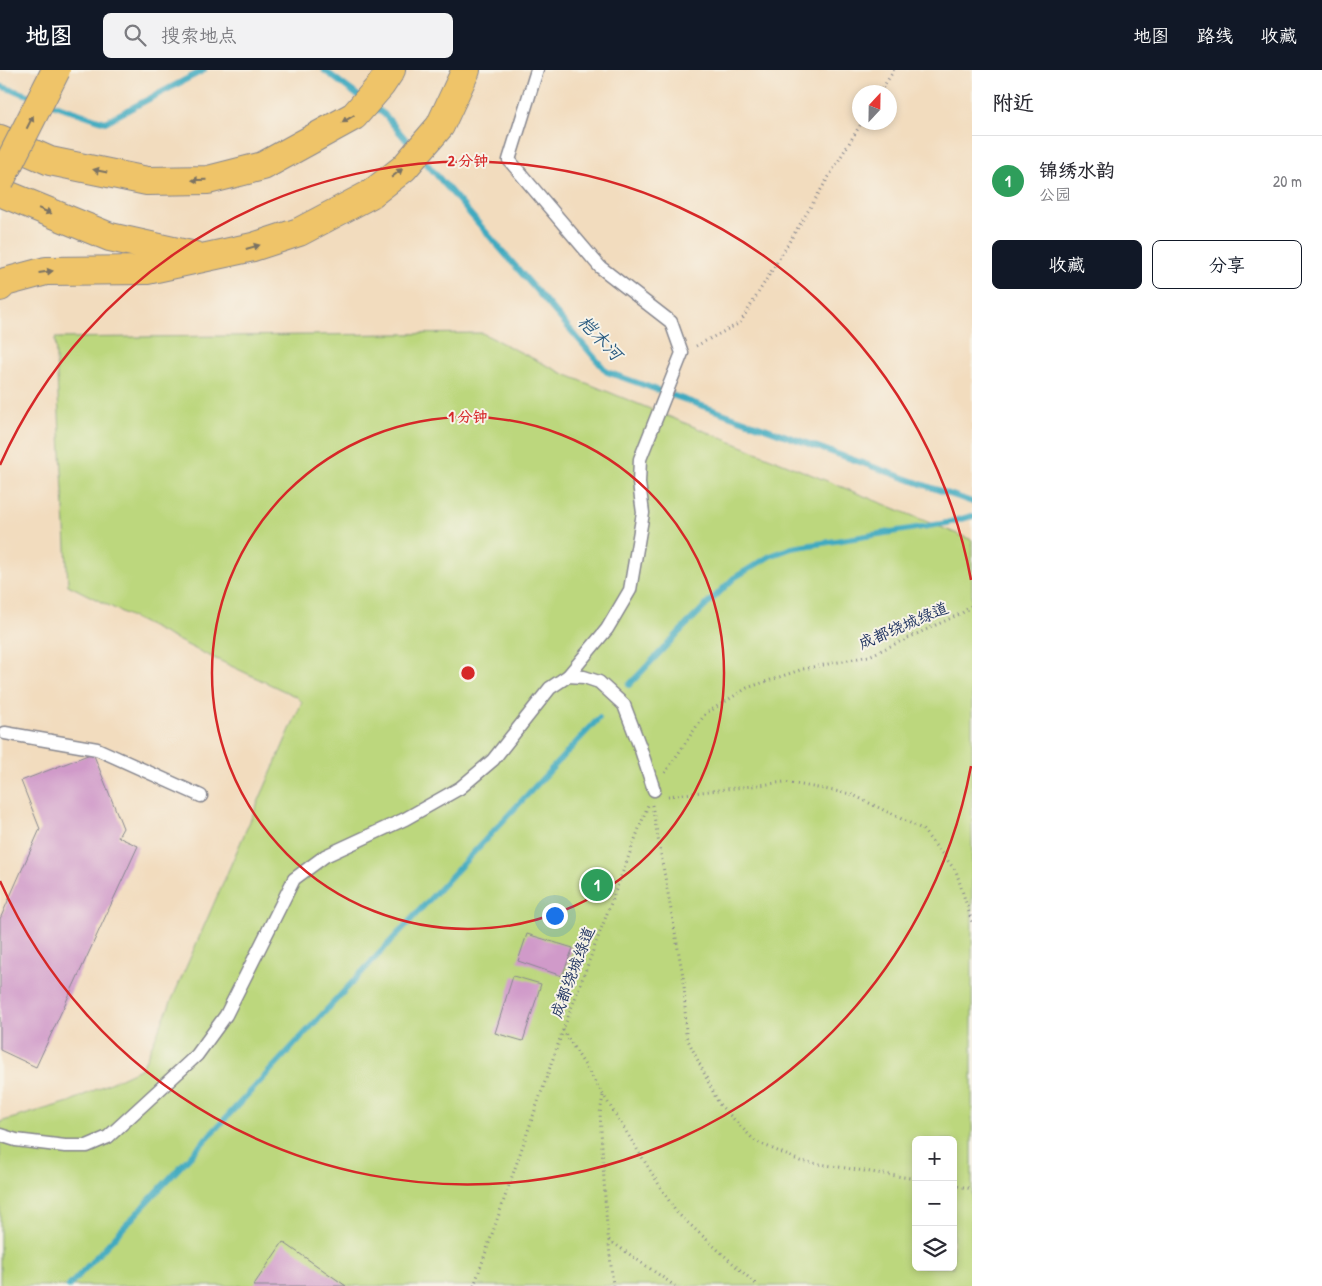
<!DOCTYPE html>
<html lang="zh">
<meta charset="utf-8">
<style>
body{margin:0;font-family:"Patrick Hand","LXGW WenKai TC",sans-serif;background:#f2f2f3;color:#2b2b33}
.controls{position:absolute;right:15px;bottom:15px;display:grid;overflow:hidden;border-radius:8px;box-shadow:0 2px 8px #0003}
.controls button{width:45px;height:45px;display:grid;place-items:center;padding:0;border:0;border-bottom:1px solid #e1e1e2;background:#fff;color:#2b2b33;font:25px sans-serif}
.compass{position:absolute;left:852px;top:15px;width:45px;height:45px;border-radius:50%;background:#fff;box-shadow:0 2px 8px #0003;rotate:22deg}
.you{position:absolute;left:554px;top:845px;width:18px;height:18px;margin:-12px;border:4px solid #fff;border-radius:50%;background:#1a73e8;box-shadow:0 0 0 8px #1a73e833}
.badge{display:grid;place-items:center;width:32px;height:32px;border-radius:50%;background:#111827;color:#fff;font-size:16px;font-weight:700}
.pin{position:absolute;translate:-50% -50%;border:2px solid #fff;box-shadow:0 1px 5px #0006}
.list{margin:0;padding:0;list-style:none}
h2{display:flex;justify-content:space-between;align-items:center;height:65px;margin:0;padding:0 20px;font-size:21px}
h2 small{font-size:16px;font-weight:400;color:#7c7c81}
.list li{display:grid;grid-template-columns:32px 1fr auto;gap:15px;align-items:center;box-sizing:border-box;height:90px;padding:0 20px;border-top:1px solid #e1e1e2}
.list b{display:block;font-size:19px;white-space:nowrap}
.list p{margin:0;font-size:16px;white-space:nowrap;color:#7c7c81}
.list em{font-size:16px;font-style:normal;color:#7c7c81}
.actions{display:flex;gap:10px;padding:15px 20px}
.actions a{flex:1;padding:11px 0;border:1px solid #111827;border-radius:8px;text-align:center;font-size:18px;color:#111827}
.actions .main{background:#111827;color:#fff}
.icon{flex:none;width:28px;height:28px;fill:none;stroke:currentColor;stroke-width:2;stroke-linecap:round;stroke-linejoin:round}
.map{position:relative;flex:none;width:972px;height:1216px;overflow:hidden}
header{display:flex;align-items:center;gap:30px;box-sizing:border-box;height:70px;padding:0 25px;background:#111827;color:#fff}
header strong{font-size:24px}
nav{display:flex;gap:28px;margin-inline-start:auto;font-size:18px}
.search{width:350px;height:45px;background:#f2f2f3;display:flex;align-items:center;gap:12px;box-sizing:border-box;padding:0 18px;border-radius:8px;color:#7c7c81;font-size:19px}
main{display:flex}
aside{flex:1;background:#fff}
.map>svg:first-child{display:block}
.green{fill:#bcd77d;stroke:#6c836e;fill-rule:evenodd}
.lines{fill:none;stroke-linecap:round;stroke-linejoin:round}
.stream{stroke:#41aac0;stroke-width:6}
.building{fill:#d09ac9}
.service-casing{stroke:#86868e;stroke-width:15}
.motorway-casing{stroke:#86868e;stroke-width:30}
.path{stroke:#86868e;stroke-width:3;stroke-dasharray:1 4;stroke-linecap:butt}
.service{stroke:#fff;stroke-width:12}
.motorway{stroke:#efc469;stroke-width:28}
.motorway-bridge-casing{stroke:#86868e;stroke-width:30;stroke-linecap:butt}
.motorway-bridge{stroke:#efc469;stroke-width:28}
.oneway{fill:#7a7263}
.ring{fill:none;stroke:#d62828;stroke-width:2.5}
.labels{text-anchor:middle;stroke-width:4;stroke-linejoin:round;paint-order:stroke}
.street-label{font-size:16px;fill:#1b2f5e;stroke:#f7f3e8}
.water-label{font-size:18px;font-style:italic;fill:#285a80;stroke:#f7f3e8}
.centre{fill:#d62828;stroke:#f7f3e8;stroke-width:2.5}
.ring-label{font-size:15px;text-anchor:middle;font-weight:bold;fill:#d62828;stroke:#f7f3e8;stroke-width:4;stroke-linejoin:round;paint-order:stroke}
</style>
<header>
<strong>地图</strong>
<div class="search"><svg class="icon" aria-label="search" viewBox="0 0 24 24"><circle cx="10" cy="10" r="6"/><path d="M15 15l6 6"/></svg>搜索地点</div>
<nav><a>地图</a><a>路线</a><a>收藏</a></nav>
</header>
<main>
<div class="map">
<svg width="972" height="1216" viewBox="0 0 972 1216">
<rect width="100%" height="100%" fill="#f7f3e8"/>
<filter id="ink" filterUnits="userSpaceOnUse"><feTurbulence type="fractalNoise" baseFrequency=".02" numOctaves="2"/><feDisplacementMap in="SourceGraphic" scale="10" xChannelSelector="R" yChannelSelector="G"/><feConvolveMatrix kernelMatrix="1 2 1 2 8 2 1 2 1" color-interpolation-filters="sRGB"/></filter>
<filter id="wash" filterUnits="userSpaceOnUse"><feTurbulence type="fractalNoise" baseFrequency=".0096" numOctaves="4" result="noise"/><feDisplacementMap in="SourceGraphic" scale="20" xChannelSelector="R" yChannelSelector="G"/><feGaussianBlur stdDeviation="1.12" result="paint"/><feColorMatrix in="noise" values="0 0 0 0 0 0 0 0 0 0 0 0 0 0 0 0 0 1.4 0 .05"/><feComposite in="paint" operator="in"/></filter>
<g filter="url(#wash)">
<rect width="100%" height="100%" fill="#f2dcbe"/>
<!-- green -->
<path class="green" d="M 482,263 L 562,303 L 972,470 L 972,1216 L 0,1216 L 0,1052 L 69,1032 L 142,998 L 302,632 L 297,627 L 197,580 L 68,515 L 55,268 ZM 916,1070 L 953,1070 L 953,1197 L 916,1197 Z"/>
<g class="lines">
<!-- stream -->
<g class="stream">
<path d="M 324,0 L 361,28"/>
<path d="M 0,16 L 34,27"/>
<path d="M 46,32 L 105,52 L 204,0"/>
<path d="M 371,35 L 384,44 L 413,78"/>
<path d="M 421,87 L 607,302 L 972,432"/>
<path d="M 629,615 L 686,555 L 734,508 L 770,486 L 792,478 L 947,453 L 972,446"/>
<path d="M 69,1216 L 599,648"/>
</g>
</g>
<g id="blocks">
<!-- building -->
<g class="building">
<path d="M 93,683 L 123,758 L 118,767 L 138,776 L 36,997 L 0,980 L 0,849 L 40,759 L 21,711 Z"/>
<path d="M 527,864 L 573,878 L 562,906 L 518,891 Z"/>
<path d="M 513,906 L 541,914 L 523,971 L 495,963 Z"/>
<path d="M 283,1172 L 346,1216 L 253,1216 Z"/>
</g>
</g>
</g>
<g filter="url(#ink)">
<use href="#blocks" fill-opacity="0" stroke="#86868e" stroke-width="1"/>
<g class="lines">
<defs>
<g id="service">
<path d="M 537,0 L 509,90 L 600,197 L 671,252 L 682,283 L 640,389 L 639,413 L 643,443 L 630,520 L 607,559 L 568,606"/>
<path d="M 5,663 L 97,679 L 201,726"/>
<path d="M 0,1065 L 16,1070 L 65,1076 L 87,1076 L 108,1067 L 197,985 L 226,945 L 294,809 L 325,786 L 405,749 L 460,718 L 493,690 L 550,618 L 568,606 L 584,607 L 599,612 L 624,635 L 640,677 L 654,720"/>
</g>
<g id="motorway">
<path d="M 0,69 L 50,91 L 147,111 L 208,110 L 263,96 L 354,46 L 381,15 L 391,0"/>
<path d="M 0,122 L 110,167 L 195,186"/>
<path d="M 0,217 L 5,212 L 46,201 L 147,200 L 253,177 L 299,162 L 371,124 L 404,98 L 440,56 L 466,0"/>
</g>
</defs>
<!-- service casing -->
<use href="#service" class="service-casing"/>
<!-- motorway casing -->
<use href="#motorway" class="motorway-casing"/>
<!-- path -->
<g class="path">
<path d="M 880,22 L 894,0"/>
<path d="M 696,276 L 740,253 L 862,52"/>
<path d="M 665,703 L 705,644 L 747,618 L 803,599 L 869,586 L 962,543 L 972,535"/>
<path d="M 668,726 L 785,712 L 851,724 L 922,759 L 956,801 L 972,852"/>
<path d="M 652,735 L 684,912 L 686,966 L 719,1034 L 755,1071 L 800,1091 L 916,1109"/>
<path d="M 563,960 L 676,1142 L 758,1216"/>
<path d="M 603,1026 L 600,1043 L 606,1144 L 613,1216"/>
<path d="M 953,1115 L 972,1119"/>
<path d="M 609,1170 L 675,1216"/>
<path d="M 474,1216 L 563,960 L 648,735"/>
</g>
<!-- service -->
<use href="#service" class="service"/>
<!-- motorway -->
<use href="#motorway" class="motorway"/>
<defs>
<path id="motorway-bridge" d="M 0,111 L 56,0"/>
</defs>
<!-- motorway-bridge casing -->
<use href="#motorway-bridge" class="motorway-bridge-casing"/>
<!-- motorway-bridge -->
<use href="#motorway-bridge" class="motorway-bridge"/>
</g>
<!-- one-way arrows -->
<defs><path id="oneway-solid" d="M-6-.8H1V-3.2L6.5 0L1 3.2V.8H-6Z" transform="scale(1.25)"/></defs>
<g class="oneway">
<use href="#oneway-solid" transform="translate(348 49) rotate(149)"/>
<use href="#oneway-solid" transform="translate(30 52) rotate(-63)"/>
<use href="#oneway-solid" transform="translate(100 101) rotate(-168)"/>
<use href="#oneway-solid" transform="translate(397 103) rotate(-38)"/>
<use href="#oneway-solid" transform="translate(199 110) rotate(178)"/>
<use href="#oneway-solid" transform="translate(45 141) rotate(22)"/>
<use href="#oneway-solid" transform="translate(253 177) rotate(-16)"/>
<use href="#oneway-solid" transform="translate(46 202) rotate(-8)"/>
</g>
</g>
<!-- distance rings -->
<g class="ring">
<circle cx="468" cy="603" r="256"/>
<path d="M971 696A512 512 0 0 1 0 811M0 395A512 512 0 0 1 971 510"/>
</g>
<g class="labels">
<!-- street labels -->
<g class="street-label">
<text transform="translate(903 555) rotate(-23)" y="6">成都绕城绿道</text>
<text transform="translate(572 902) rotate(-69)" y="6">成都绕城绿道</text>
</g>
<!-- water labels -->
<g class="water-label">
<text transform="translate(600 268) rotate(46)" y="6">桤木河</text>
</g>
</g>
<circle cx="468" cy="603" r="8" class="centre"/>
<g class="ring-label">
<text x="468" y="96">2 分钟</text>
<text x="468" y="352">1 分钟</text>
</g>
</svg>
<div class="controls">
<button>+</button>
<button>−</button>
<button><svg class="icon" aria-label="layers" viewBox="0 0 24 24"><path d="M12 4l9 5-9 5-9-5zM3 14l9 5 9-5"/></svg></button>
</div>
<svg class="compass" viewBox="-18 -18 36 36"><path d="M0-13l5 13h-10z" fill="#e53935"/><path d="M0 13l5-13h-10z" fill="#7c7c81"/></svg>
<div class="you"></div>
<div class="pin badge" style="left:597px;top:815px;background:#2e9e5b">1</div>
</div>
<aside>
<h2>附近<small></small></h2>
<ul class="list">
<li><span class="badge" style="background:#2e9e5b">1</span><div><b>锦绣水韵</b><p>公园</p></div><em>20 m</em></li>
</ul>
<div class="actions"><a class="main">收藏</a><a>分享</a></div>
</aside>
</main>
